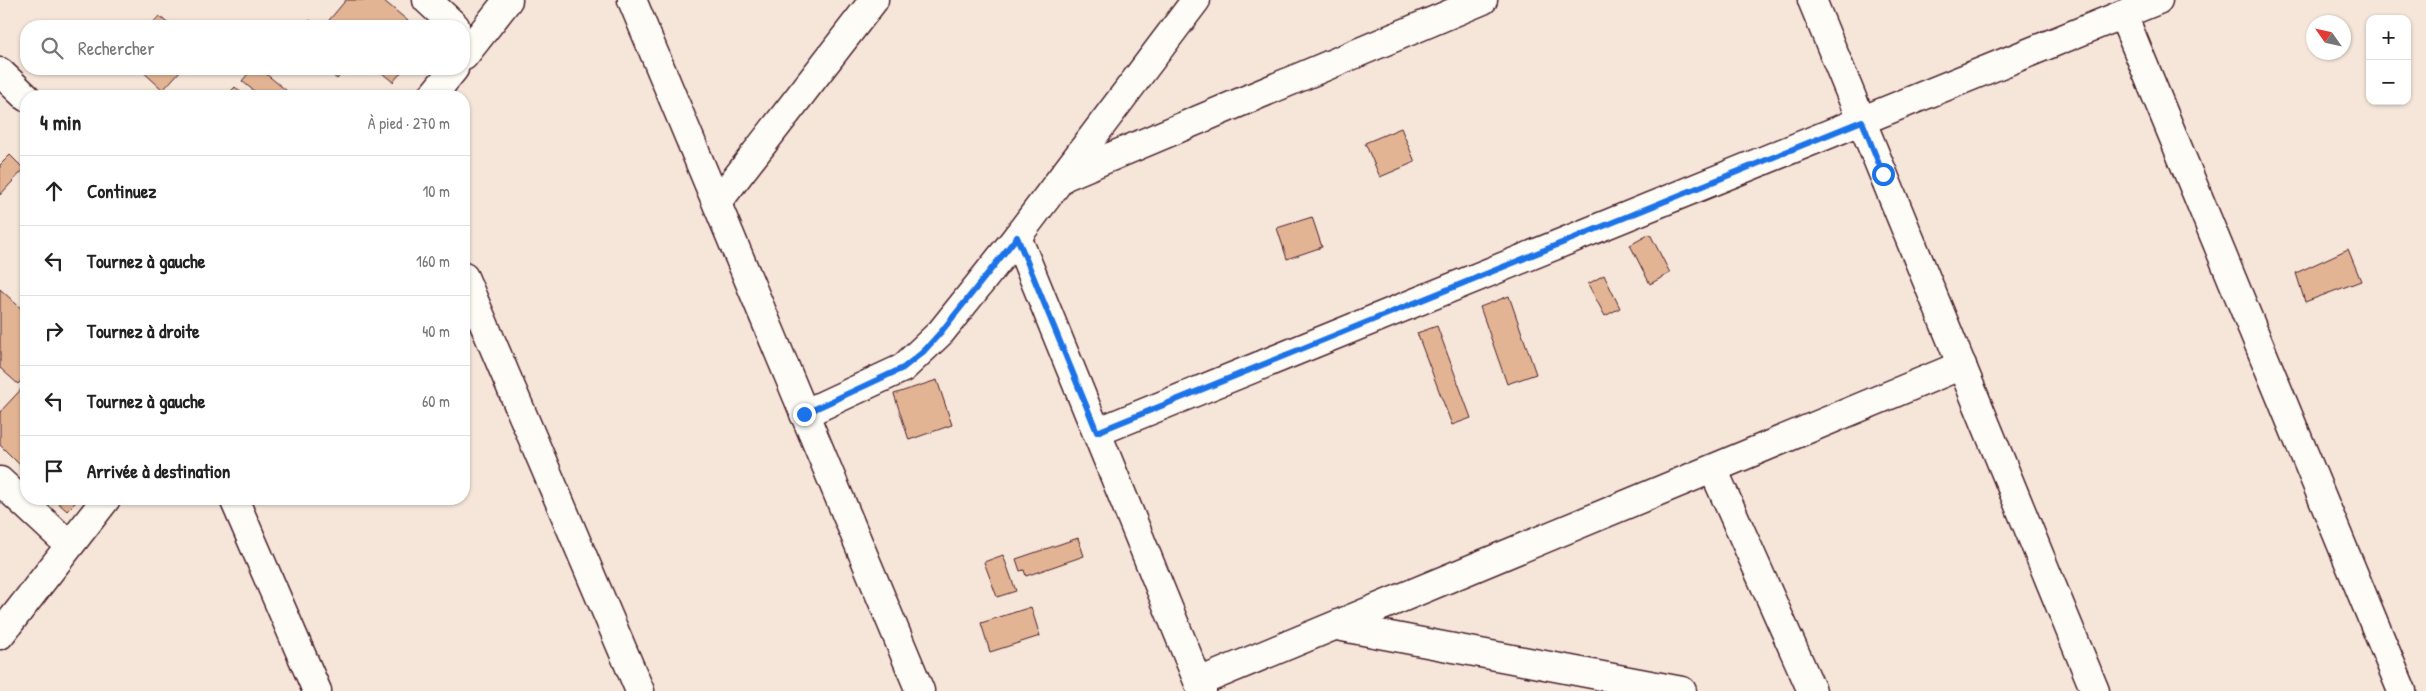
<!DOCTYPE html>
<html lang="fr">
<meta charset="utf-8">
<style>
body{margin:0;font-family:"Patrick Hand",sans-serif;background:#f2f2f2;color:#222}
.controls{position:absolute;right:15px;top:15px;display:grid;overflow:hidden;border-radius:10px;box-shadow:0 1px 4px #0004}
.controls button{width:45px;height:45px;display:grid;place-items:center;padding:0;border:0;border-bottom:1px solid #e0e0e0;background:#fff;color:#222;font:25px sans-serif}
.compass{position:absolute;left:2306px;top:15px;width:45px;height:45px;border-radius:50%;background:#fff;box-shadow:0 1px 4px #0004;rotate:304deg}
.stop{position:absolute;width:15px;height:15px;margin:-11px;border:4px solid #1a73e8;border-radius:50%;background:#fff}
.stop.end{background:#1a73e8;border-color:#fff;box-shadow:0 1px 5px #0008}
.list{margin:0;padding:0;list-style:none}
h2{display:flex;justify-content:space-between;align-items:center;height:65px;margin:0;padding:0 20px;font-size:21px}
h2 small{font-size:16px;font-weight:400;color:#767676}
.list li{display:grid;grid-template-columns:32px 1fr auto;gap:15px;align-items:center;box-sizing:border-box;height:70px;padding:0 20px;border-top:1px solid #e0e0e0}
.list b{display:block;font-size:19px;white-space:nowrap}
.list em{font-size:16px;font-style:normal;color:#767676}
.icon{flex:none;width:28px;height:28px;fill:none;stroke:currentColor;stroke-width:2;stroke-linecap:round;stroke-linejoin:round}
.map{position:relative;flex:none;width:2426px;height:691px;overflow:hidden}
.search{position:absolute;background:#fff;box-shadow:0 1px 4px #0004;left:20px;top:20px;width:450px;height:55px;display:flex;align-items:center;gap:12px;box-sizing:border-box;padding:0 18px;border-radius:20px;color:#767676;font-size:19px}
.panel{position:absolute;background:#fff;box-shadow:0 1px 4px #0004;left:20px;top:90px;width:450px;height:415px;border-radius:20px}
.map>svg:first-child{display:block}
.building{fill:#e3b494;stroke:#4a1f2b}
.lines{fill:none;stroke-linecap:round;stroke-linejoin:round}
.minor-casing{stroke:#4a1f2b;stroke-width:31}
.minor{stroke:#fdfcf7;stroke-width:28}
.route{stroke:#1a73e8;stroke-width:6}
</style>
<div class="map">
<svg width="2426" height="691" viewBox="0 0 2426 691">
<rect width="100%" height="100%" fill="#f5e6d9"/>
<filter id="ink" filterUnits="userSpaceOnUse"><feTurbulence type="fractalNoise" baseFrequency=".02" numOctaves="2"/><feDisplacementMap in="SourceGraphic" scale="10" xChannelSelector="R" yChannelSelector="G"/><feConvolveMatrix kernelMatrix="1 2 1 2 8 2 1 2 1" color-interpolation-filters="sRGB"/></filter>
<g filter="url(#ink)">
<!-- building -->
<g class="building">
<path d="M 346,0 L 383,0 L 414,26 L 327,26 L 325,25 Z"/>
<path d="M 159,16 L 171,26 L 150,26 Z"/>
<path d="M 310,20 L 317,26 L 304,26 Z"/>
<path d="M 140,69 L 182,69 L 163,90 Z"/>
<path d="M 252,69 L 260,69 L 287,91 L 283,96 L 260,96 L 242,81 Z"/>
<path d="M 325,69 L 346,69 L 337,79 Z"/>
<path d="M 377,69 L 404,69 L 393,82 Z"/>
<path d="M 235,87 L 245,96 L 226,96 Z"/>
<path d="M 1401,128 L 1415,162 L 1380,177 L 1365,143 Z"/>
<path d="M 10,155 L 24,169 L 0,195 L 0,165 Z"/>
<path d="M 1312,217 L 1322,247 L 1287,259 L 1277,228 Z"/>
<path d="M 1650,234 L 1670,273 L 1650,284 L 1630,245 Z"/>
<path d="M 2348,249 L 2361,281 L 2305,302 L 2296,273 Z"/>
<path d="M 1604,275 L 1620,308 L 1605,316 L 1588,284 Z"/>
<path d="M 0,289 L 26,313 L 26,375 L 18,384 L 0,368 Z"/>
<path d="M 1509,296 L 1536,374 L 1507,384 L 1480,307 Z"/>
<path d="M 1437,326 L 1471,418 L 1452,425 L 1417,333 Z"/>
<path d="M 937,380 L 952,425 L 909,440 L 894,394 Z"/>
<path d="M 26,384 L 26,471 L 0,445 L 0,412 Z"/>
<path d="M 54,499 L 79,499 L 67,511 Z"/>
<path d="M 1078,538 L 1084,556 L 1026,576 L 1024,570 L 1020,571 L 1016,559 Z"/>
<path d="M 1003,555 L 1016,591 L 997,597 L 984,562 Z"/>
<path d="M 1031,607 L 1040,636 L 990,652 L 981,623 Z"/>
</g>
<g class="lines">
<defs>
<g id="minor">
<path d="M 427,0 L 455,26"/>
<path d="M 632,0 L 920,691"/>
<path d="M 1812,0 L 2095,691"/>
<path d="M 2123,15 L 2402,691"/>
<path d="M 464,56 L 508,0"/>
<path d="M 0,72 L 26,97"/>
<path d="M 432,96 L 454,69"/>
<path d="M 1063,177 L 1483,0"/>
<path d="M 717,203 L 874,0"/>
<path d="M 1017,237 L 1202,691"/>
<path d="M 464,277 L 640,691"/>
<path d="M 804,414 L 903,368 L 941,332 L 1017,237 L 1196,0"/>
<path d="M 1097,432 L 2158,0"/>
<path d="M 1713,469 L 1812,691"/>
<path d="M 0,481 L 69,545"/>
<path d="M 234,499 L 317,691"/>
<path d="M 1337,626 L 1682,691"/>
<path d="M 0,635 L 106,499"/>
<path d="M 1199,682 L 1962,365"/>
</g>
</defs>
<!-- minor casing -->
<use href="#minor" class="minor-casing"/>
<!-- minor -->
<use href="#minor" class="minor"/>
</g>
</g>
<g class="lines" filter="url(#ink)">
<!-- route -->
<path class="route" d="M 804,414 L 903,368 L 923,352 L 941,332 L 1017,237 L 1097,432 L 1862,121 L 1883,174"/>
</g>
</svg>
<div class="controls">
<button>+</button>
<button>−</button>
</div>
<svg class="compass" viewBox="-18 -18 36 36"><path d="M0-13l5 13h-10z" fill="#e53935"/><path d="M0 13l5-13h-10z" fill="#767676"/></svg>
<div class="stop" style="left:1883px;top:174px"></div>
<div class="stop end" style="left:804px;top:414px"></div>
<div class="search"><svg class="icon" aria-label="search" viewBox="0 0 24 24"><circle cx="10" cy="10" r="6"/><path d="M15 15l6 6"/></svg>Rechercher</div>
<section class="panel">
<h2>4 min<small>À pied · 270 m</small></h2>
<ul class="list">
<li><svg class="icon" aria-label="ahead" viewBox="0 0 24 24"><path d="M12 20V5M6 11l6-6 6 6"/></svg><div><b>Continuez</b></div><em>10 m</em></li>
<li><svg class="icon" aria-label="left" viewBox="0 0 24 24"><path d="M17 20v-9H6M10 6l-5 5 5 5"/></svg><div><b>Tournez à gauche</b></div><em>160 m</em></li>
<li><svg class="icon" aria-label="right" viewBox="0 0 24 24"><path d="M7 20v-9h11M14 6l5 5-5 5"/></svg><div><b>Tournez à droite</b></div><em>40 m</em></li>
<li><svg class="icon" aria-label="left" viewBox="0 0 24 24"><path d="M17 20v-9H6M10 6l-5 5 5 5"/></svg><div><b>Tournez à gauche</b></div><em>60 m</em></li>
<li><svg class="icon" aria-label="arrive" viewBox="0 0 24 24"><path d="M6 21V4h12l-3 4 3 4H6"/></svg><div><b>Arrivée à destination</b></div></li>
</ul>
</section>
</div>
